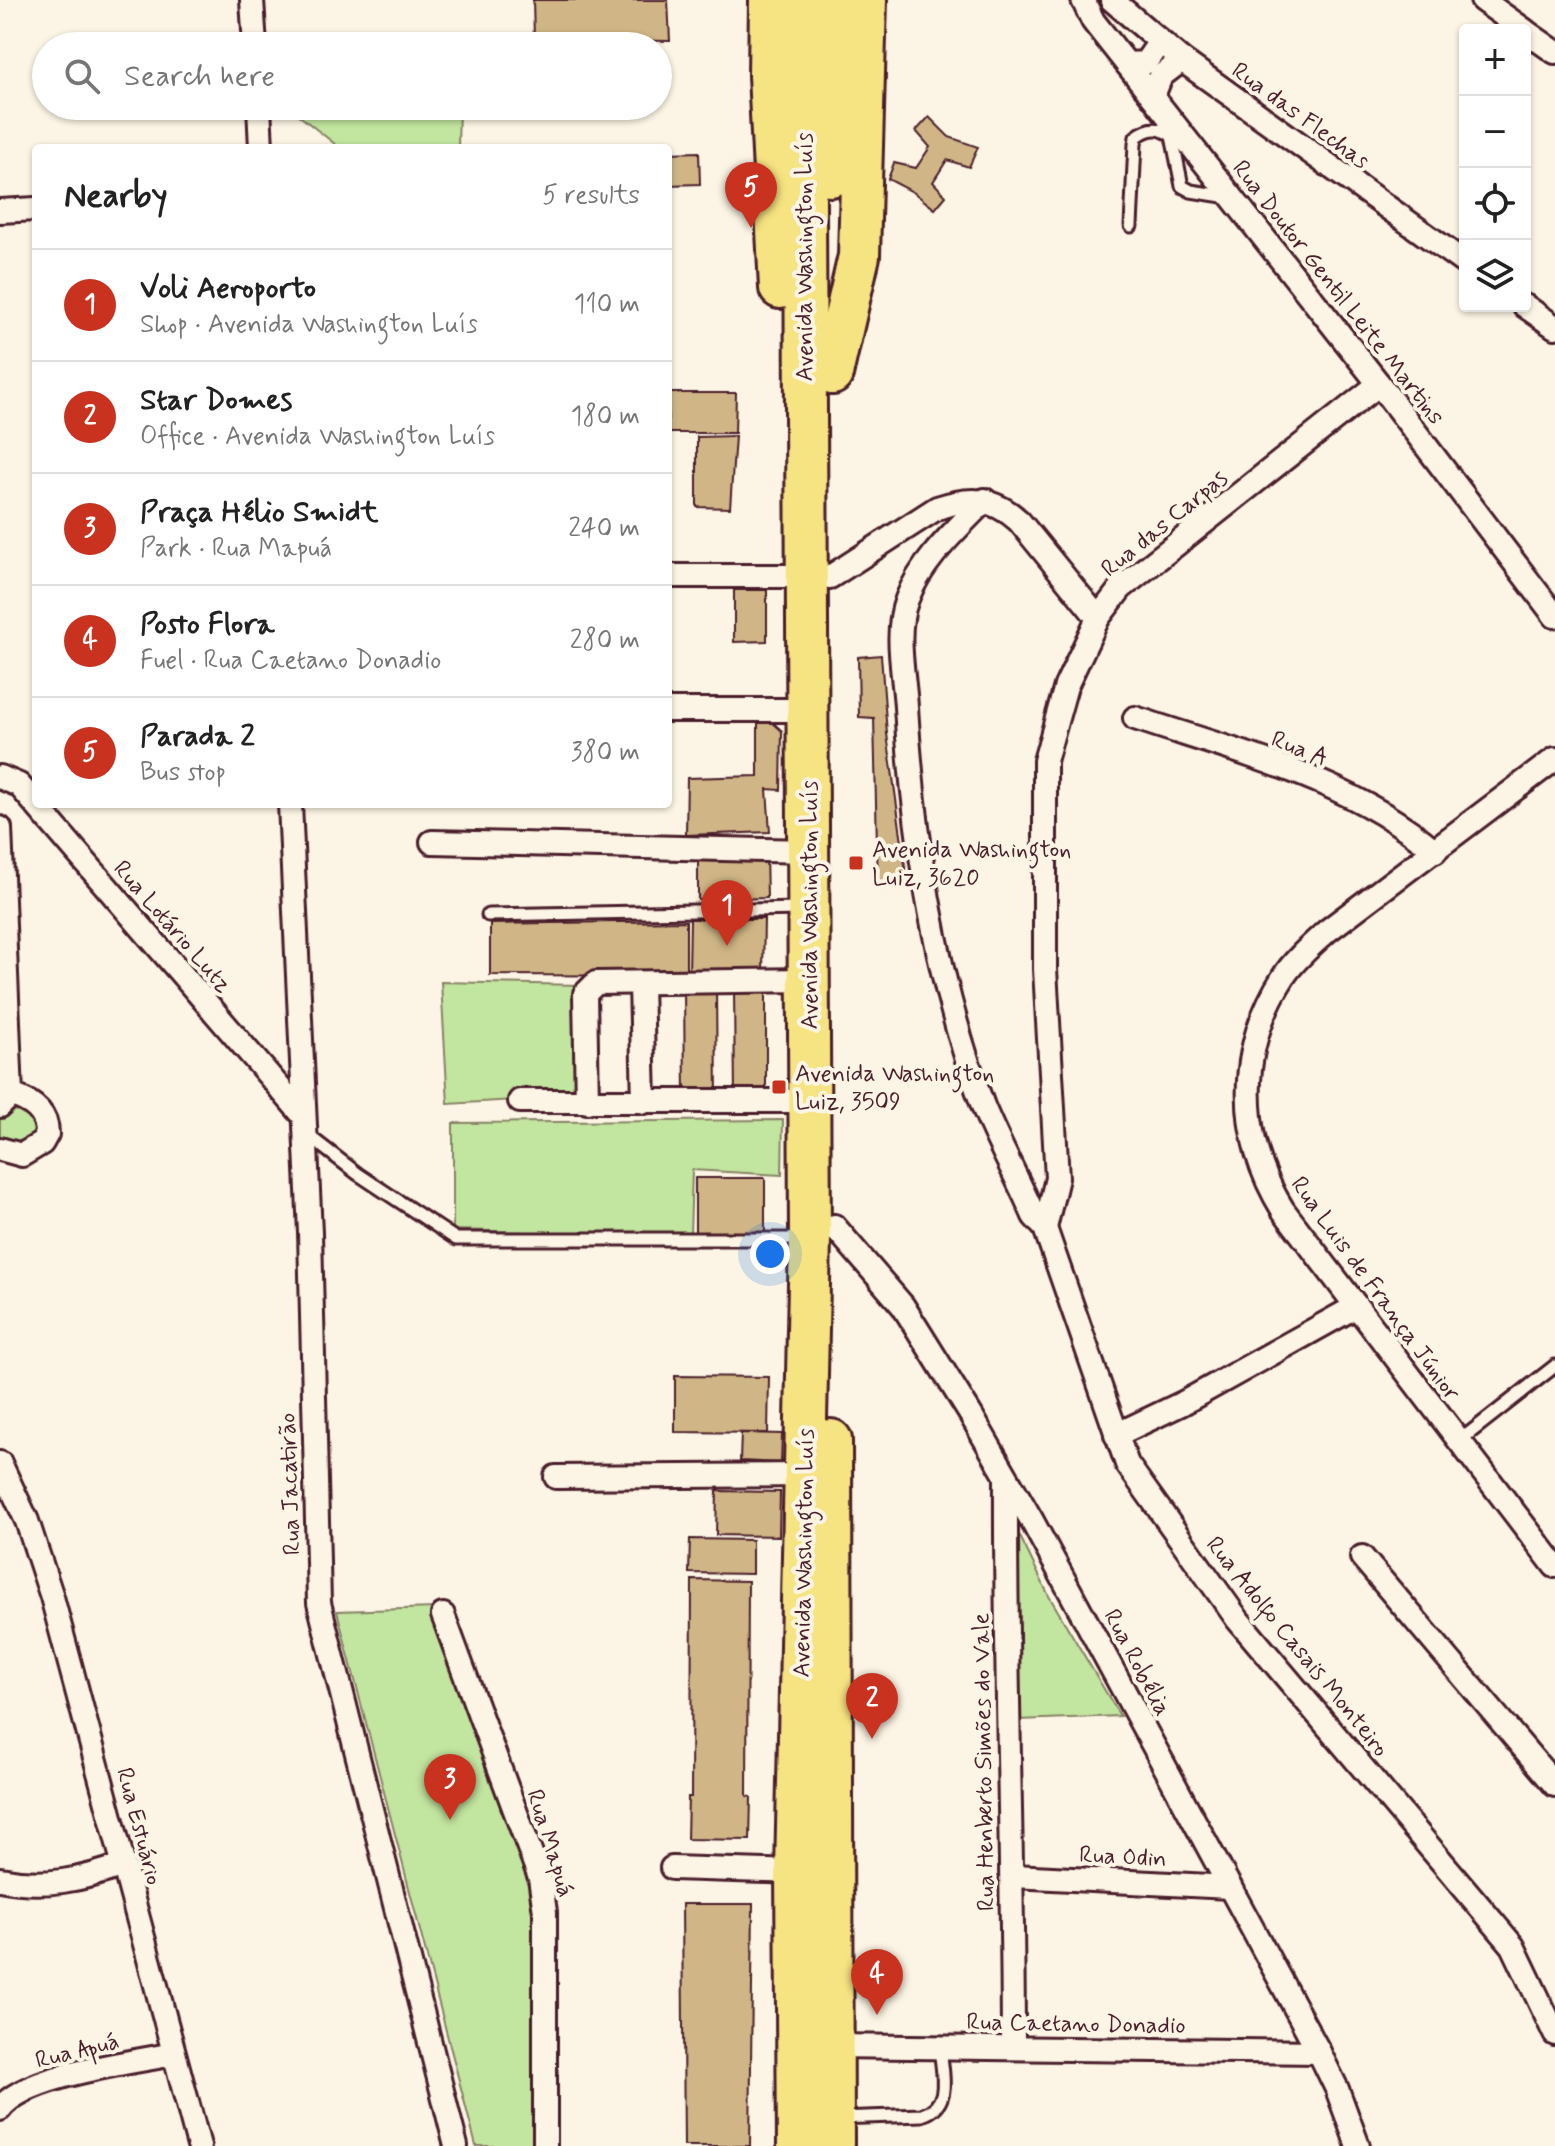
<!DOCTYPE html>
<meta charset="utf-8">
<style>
body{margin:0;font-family:Mynerve,sans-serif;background:#f6f6f6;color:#222}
.controls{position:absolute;right:24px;top:24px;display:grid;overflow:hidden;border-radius:8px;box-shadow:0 2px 6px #0004}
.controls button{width:72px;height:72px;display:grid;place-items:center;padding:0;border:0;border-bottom:2px solid #e0e0e0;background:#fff;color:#222;font:40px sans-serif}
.you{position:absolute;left:770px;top:1254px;width:28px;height:28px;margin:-20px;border:6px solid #fff;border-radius:50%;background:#1a73e8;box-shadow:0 0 0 12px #1a73e833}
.badge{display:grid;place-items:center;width:52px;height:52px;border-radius:50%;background:#c8321e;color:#fff;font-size:26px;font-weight:700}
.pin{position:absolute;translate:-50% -66px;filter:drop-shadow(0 2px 4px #0008)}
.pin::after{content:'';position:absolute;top:42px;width:28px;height:24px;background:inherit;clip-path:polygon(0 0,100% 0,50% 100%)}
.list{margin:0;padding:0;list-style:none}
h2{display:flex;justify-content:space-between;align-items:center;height:104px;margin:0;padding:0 32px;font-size:34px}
h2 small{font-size:26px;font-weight:400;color:#767676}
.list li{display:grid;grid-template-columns:52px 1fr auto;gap:24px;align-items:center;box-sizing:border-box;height:112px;padding:0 32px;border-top:2px solid #e0e0e0}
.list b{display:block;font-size:30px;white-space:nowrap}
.list p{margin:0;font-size:26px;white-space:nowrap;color:#767676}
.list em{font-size:26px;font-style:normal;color:#767676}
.icon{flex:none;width:44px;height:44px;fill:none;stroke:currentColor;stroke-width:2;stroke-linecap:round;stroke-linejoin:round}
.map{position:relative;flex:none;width:1555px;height:2146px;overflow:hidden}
.search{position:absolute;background:#fff;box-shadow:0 2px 6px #0004;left:32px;top:32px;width:640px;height:88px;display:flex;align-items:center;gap:20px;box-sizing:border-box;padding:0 28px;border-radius:44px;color:#767676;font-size:30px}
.panel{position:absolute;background:#fff;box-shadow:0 2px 6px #0004;left:32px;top:144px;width:640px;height:664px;border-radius:8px}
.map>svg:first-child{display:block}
.green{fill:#c2e59f;stroke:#868265;stroke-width:2}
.building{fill:#d0b686;stroke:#4a1f2b;stroke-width:2}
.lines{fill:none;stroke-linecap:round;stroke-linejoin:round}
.lane-casing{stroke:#4a1f2b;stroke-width:17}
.street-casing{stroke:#4a1f2b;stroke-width:28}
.highway-casing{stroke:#4a1f2b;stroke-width:46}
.lane{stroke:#fcf5e5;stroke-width:11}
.street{stroke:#fcf5e5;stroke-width:22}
.highway{stroke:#f6e381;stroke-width:40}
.poi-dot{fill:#c8321e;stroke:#fcf5e5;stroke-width:3}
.labels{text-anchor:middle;stroke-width:8;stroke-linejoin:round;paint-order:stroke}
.street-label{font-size:24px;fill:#4a1f2b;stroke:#fcf5e5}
.poi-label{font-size:24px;fill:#4a1f2b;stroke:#fcf5e5;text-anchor:start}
</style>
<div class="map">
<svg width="1555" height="2146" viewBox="0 0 1555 2146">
<rect width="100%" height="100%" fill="#fcf5e5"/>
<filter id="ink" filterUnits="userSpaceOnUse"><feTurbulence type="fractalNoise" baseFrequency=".0125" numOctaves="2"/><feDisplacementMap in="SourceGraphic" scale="16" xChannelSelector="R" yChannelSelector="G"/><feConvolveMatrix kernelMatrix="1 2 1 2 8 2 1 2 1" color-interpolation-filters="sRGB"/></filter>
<g filter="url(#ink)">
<!-- green -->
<g class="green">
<path d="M 287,106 L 452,106 L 459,108 L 458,148 L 340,148 Z"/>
<path d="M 441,982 L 579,985 L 582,1096 L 448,1104 Z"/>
<path d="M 14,1103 L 41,1125 L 31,1146 L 0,1143 L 0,1110 Z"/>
<path d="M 783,1120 L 782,1175 L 692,1170 L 690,1236 L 453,1230 L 453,1123 Z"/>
<path d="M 1015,1526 L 1049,1596 L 1120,1716 L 1019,1720 Z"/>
<path d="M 436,1608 L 536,1894 L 538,2146 L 476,2146 L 337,1611 Z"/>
</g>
<!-- building -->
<g class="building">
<path d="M 533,0 L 668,0 L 670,41 L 534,39 Z"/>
<path d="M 929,117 L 949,137 L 978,147 L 969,167 L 947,160 L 933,182 L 946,196 L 935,209 L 913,192 L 888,179 L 894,163 L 916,168 L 930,147 L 916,131 Z"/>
<path d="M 699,152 L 700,184 L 668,185 L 668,153 Z"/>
<path d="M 668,393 L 736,393 L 735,433 L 668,433 Z"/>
<path d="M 735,436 L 730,508 L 697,507 L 697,437 Z"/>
<path d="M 734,590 L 767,590 L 767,641 L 734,642 Z"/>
<path d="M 881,655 L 887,734 L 908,886 L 878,889 L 874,718 L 859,717 L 858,657 Z"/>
<path d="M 770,720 L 782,731 L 781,790 L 767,789 L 770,832 L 686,835 L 687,778 L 758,776 L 758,722 Z"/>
<path d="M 698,853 L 766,854 L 767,898 L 698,900 Z"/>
<path d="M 690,919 L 764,919 L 763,973 L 689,974 Z"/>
<path d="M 686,921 L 686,976 L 490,975 L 490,924 Z"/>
<path d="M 766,985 L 766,1100 L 735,1100 L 734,986 Z"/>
<path d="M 684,986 L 716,986 L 717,1099 L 685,1099 Z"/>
<path d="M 695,1178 L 765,1178 L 765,1234 L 695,1233 Z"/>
<path d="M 675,1376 L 769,1377 L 768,1433 L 675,1432 Z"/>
<path d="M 741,1433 L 782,1434 L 781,1463 L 740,1461 Z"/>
<path d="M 717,1491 L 780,1492 L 779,1536 L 716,1535 Z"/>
<path d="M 690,1539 L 752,1540 L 752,1574 L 689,1573 Z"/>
<path d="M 692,1580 L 748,1581 L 747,1796 L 751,1797 L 750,1840 L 687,1839 L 688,1797 L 691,1797 Z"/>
<path d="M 682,1904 L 753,1904 L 750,2146 L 684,2146 Z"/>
</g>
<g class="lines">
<defs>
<g id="lane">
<path d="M 1131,226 L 1135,144 L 1136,137 C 1149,127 1160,126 1172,136 L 1182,186 L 1191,191 L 1229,197"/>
<path d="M 488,915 L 800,909"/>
<path d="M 305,1133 L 358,1174 L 456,1239 L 802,1239"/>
<path d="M 1458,1442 L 1555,1366"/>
<path d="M 838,2118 L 922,2115 C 953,2105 942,2073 940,2047"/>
</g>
<g id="street">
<path d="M 252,0 L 255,46"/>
<path d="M 1083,0 L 1093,21 L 1379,384 L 1555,616"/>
<path d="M 1112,0 L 1182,60 L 1465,263"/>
<path d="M 1482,0 L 1524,30"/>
<path d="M 1525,31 L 1555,52"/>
<path d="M 1127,64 L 1145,63 L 1159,43"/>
<path d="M 1153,96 L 1161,76 L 1182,60"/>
<path d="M 259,106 L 261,148"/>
<path d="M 0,211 L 36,209"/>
<path d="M 1525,306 L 1555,327"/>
<path d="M 985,500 C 957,529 922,560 907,599 C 894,632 904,673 906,707 C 914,841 936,980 983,1106 C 998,1143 1018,1179 1034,1216 L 1045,1228 L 1127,1464 L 1238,1620 L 1513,1946 L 1555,2034"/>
<path d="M 668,576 L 806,576"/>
<path d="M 830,577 L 937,508 C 969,497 993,497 1019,521 L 1098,618"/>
<path d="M 668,710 L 810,710"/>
<path d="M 1135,718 C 1237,752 1352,780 1435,851"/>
<path d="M 1555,759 L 1327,931 C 1312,945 1295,959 1284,976 C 1237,1049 1237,1136 1283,1210 L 1555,1566"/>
<path d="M 0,777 L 19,785 L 303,1115"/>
<path d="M 290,804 L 310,1233 L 319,1603 L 456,2146"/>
<path d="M 0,828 L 11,1095 L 0,1106"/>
<path d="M 432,842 L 809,851"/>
<path d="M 641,984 L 644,1102"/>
<path d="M 520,1101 L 810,1101"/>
<path d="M 587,1102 L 585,994 L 596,983 L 809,980"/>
<path d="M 0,1149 L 22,1155 L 42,1143 L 47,1134 C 47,1111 31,1101 11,1095"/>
<path d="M 834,1226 L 903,1306 L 971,1415 L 1031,1519 L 1319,2052 L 1337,2089 L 1358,2146"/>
<path d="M 1045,1228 L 1057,1178 L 1045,969 L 1045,761 L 1066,686 L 1098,618 L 1121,588 L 1379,384"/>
<path d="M 1116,1435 L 1183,1403 L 1355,1307"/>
<path d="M 0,1463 L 27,1521 L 52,1597 L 199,2146"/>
<path d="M 556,1477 L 804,1475"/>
<path d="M 1006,1477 C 1005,1668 1013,1858 1013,2048"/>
<path d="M 1362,1557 L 1555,1785"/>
<path d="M 443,1615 L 540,1878 L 545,1912 L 545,2146"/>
<path d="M 672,1868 L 796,1872"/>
<path d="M 1013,1876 L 1230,1887"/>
<path d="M 0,1879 C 44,1888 82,1880 123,1865"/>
<path d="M 833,2046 L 1319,2052"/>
<path d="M 0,2109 C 24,2075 131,2063 173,2054"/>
</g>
<g id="highway">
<path d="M 770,0 L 769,75 L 780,288"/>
<path d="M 831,176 L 833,0"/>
<path d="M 832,374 L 859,256 L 866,0"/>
<path d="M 831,1440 L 833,2146"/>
<path d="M 798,2146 L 796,1872 L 810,1239 L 804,0"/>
</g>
</defs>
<!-- lane casing -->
<use href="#lane" class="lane-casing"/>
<!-- street casing -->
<use href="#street" class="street-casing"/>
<!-- highway casing -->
<use href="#highway" class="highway-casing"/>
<!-- lane -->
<use href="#lane" class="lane"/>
<!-- street -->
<use href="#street" class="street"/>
<!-- highway -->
<use href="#highway" class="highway"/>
</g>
</g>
<!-- markers -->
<g class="poi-dot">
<rect x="848" y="855" width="16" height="16" rx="4"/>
<rect x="771" y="1079" width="16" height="16" rx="4"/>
</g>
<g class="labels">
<!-- street labels -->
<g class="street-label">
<text transform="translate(1301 115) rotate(36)" y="8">Rua das Flechas</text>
<text transform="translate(804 257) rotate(-90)" y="8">Avenida Washington Luís</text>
<text transform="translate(1339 292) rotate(52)" y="8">Rua Doutor Gentil Leite Martins</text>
<text transform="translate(1164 523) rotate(-39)" y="8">Rua das Carpas</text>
<text transform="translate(1300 748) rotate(22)" y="8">Rua A</text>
<text transform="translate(809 905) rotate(-90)" y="8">Avenida Washington Luís</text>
<text transform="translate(173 926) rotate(49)" y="8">Rua Lotário Lutz</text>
<text transform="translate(1376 1288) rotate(54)" y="8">Rua Luis de França Júnior</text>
<text transform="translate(289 1484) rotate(-92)" y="8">Rua Jacatirão</text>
<text transform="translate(803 1553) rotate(-89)" y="8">Avenida Washington Luís</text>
<text transform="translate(1298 1646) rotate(51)" y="8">Rua Adolfo Casais Monteiro</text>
<text transform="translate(1138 1662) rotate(62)" y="8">Rua Robélia</text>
<text transform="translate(983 1762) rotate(-91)" y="8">Rua Henberto Simões do Vale</text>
<text transform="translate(140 1826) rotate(75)" y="8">Rua Estuário</text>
<text transform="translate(551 1843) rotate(73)" y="8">Rua Mapuá</text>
<text transform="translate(1123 1856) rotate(3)" y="8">Rua Odin</text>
<text transform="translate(1076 2023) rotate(1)" y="8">Rua Caetano Donadio</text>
<text transform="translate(77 2050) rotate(-14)" y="8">Rua Apuá</text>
</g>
<!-- poi labels -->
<g class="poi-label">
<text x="872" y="857">Avenida Washington<tspan x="872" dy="28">Luiz, 3620</tspan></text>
<text x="795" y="1081">Avenida Washington<tspan x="795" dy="28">Luiz, 3509</tspan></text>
</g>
</g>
</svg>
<div class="controls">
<button>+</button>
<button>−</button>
<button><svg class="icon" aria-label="locate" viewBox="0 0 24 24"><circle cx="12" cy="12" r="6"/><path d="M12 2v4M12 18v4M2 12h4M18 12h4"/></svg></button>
<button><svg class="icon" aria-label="layers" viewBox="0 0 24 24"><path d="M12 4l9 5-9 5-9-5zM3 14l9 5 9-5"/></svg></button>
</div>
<div class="you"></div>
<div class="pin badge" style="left:727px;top:946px">1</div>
<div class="pin badge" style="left:872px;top:1739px">2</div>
<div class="pin badge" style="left:450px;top:1820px">3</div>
<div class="pin badge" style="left:877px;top:2015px">4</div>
<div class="pin badge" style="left:751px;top:228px">5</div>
<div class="search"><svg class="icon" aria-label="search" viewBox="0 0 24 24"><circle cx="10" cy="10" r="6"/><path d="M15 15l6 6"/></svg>Search here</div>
<section class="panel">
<h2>Nearby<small>5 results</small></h2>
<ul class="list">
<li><span class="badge">1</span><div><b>Voli Aeroporto</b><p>Shop · Avenida Washington Luís</p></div><em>110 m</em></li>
<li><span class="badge">2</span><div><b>Star Domes</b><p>Office · Avenida Washington Luís</p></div><em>180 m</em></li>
<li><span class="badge">3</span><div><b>Praça Hélio Smidt</b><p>Park · Rua Mapuá</p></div><em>240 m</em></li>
<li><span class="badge">4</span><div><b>Posto Flora</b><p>Fuel · Rua Caetano Donadio</p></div><em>280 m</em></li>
<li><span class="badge">5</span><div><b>Parada 2</b><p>Bus stop</p></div><em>380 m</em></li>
</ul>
</section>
</div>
